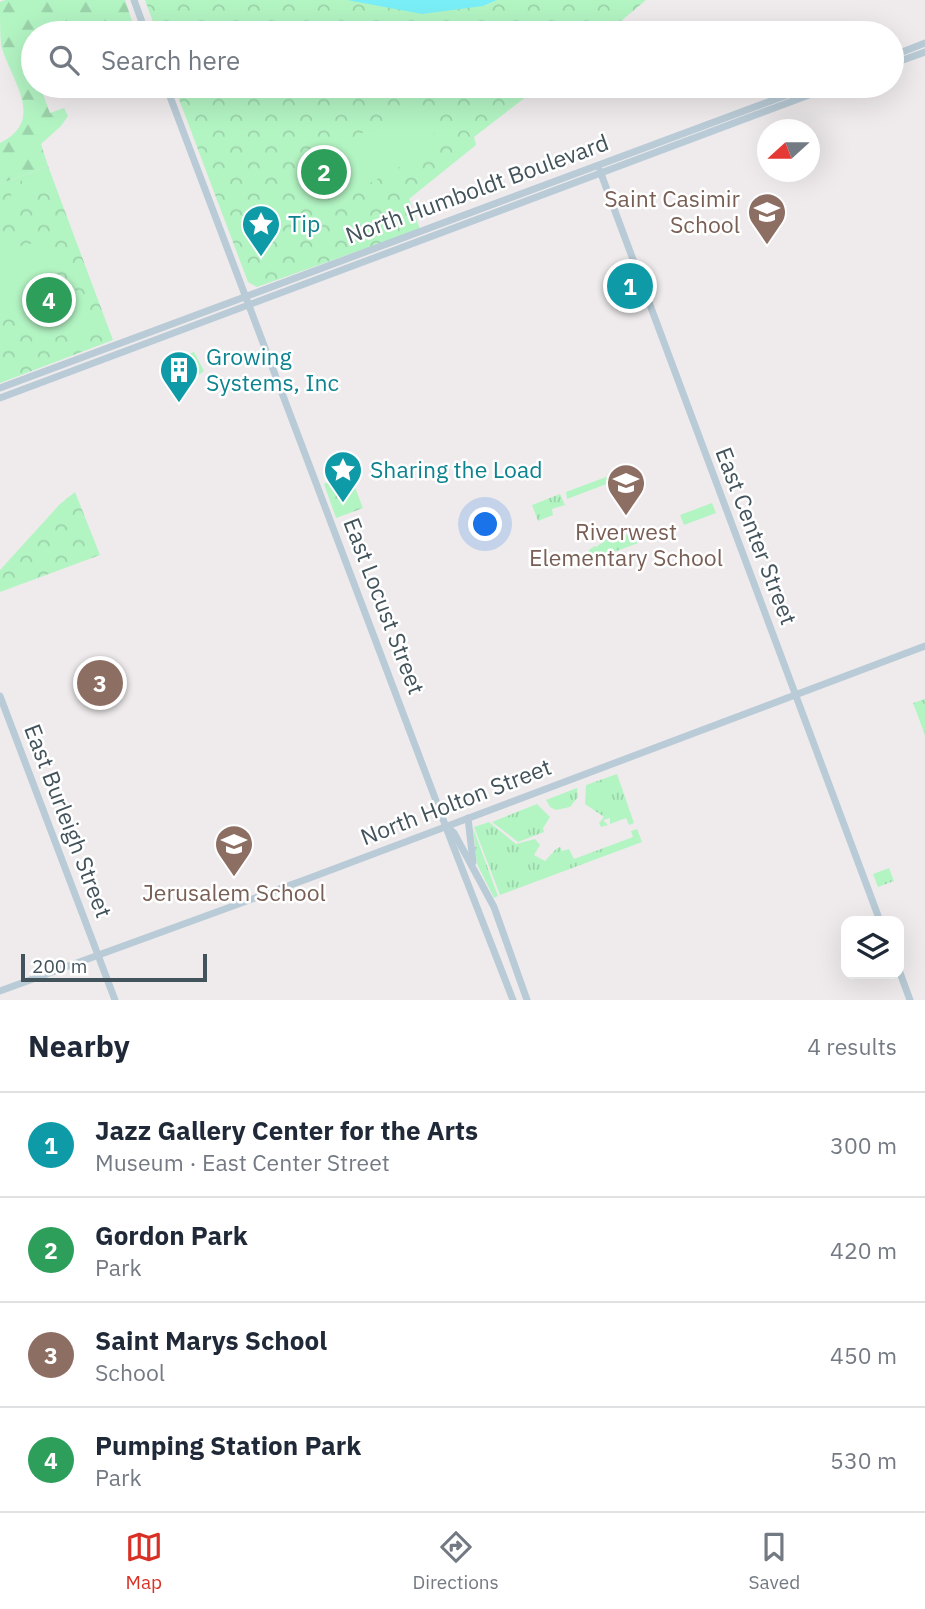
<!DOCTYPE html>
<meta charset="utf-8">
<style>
body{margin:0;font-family:"IBM Plex Sans",sans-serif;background:#f6f6f7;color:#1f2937}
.controls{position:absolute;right:21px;bottom:21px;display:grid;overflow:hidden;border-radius:14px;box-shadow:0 7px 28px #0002}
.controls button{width:63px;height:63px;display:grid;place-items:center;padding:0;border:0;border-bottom:2px solid #e0e1e3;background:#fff;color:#1f2937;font:35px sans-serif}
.compass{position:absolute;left:757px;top:119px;width:63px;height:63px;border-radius:50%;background:#fff;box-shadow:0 7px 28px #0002;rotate:249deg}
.scale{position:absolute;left:21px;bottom:18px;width:186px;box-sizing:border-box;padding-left:7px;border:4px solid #42535b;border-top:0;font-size:19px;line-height:24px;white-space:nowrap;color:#42535b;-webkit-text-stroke:5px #fff;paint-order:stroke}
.you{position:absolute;left:486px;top:525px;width:24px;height:24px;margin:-18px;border:5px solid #fff;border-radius:50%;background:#1a73e8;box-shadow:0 0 0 10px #1a73e833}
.badge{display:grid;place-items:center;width:46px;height:46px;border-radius:50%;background:#d93025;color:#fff;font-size:23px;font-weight:700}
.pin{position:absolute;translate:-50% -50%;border:4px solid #fff;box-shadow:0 2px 7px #0006}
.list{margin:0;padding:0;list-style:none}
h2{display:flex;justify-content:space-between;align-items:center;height:91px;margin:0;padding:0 28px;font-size:30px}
h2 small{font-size:23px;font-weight:400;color:#747a83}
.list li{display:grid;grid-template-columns:46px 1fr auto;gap:21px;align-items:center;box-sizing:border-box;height:105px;padding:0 28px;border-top:2px solid #e0e1e3}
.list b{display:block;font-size:26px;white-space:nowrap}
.list p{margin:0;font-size:23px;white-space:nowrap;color:#747a83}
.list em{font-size:23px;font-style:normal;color:#747a83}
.icon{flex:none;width:38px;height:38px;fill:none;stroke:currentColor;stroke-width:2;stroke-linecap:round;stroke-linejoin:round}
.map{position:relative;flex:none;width:925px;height:1000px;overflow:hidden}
.search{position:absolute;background:#fff;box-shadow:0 7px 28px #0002;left:21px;right:21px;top:21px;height:77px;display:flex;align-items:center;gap:18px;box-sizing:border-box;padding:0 24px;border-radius:38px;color:#747a83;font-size:26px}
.sheet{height:511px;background:#fff}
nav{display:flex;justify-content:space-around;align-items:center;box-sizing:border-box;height:98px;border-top:2px solid #e0e1e3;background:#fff;font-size:19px;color:#747a83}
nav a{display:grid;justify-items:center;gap:4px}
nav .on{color:#d93025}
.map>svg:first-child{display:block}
.grass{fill:url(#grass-tufts)}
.forest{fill:url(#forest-firs)}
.park{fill:url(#park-crowns)}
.pitch{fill:#b3f4c3}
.water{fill:#7aeef6}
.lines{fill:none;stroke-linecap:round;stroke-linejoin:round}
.secondary{stroke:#b9cbd6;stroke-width:7}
.labels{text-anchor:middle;stroke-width:5;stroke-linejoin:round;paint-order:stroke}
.street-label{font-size:23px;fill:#42535b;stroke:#fff}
.education-label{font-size:23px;fill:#785e54;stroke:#fff}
.culture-label{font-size:23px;fill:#0d838f;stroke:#fff;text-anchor:start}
</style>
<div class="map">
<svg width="925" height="1000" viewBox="0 0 925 1000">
<defs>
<pattern id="grass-tufts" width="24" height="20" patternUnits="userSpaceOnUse" patternTransform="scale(1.75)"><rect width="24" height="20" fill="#b3f4c3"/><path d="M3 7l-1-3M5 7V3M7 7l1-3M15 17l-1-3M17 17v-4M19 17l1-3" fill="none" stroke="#9bd3aa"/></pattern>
<pattern id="forest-firs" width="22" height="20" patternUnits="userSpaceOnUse" patternTransform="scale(1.75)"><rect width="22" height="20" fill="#b3f4c3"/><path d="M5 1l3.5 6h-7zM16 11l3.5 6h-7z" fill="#9bd3aa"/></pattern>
<pattern id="park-crowns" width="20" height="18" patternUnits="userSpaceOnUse" patternTransform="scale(1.75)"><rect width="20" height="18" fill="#b3f4c3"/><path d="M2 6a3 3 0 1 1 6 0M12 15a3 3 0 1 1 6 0" fill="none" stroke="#9bd3aa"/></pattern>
</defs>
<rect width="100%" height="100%" fill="#efebec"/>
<!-- grass -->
<g class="grass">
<path d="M 622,471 L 625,477 L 567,499 L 566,492 Z"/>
<path d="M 560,494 L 565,505 L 552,509 L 553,515 L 538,521 L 532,505 Z"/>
<path d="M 617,532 L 631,536 L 638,543 L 579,565 L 590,549 L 595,546 L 596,547 Z"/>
<path d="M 617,774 L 634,823 L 629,825 L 626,818 L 610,824 L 610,818 L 603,820 L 608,825 L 601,827 L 599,823 L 604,817 L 585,804 L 586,785 Z"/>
<path d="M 577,788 L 578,797 L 570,807 L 556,810 L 550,807 L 546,800 Z"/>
<path d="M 537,804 L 550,817 L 543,828 L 544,832 L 518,842 L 492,822 Z"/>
<path d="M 489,822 L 516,844 L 535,839 L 540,845 L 534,855 L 545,861 L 556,849 L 560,847 L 562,851 L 569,849 L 574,859 L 633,837 L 631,831 L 637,829 L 642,842 L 500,895 L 474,827 Z"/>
<path d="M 473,828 L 498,896 L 494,898 L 477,864 Z"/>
<path d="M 889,868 L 894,881 L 878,887 L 873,874 Z"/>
</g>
<!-- forest -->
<path class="forest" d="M 5,0 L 125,0 L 136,33 L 33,33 L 33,86 L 40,86 L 50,113 L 64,108 L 68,116 L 61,126 L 41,144 L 48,166 L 0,184 L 0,143 C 47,120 11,81 1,45 C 0,32 0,15 0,2 Z"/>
<!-- park -->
<g class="park">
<path d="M 145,0 L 349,0 L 483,6 L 497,0 L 646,0 L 607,33 L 157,33 Z"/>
<path d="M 174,86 L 540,86 L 474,137 L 476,145 L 409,199 L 420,229 L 257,287 L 248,282 Z"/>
<path d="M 48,166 L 113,340 L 0,383 L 0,184 Z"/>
<path d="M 349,472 L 363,508 L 336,518 L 324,484 Z"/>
<path d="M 75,492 L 100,555 L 0,592 L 0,570 L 60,504 Z"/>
<path d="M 925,699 L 925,735 L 913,703 Z"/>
</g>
<!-- pitch -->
<g class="pitch">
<path d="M 418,103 L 440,145 L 359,189 L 336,147 Z"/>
<path d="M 33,175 L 40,194 L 28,198 L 21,179 Z"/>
<path d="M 19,180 L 26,199 L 14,203 L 7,184 Z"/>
<path d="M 54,238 C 59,282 48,310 1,317 L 0,251 Z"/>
<path d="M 72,281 L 88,325 L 45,341 C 36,313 46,294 72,281 Z"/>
<path d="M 194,352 L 204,371 L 186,385 L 175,364 L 186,355 Z"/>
<path d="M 712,503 L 716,513 L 684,525 L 680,515 Z"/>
</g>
<!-- water -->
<path class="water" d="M 347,0 L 497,0 L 483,6 L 422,14 Z"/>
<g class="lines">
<!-- secondary -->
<g class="secondary">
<path d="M 134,0 L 146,33"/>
<path d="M 892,56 L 925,43"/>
<path d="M 892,64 L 925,52"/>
<path d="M 166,86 L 452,843 L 513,1000"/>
<path d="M 600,171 L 880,921"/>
<path d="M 0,388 L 811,86"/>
<path d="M 0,398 L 833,86"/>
<path d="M 0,696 L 115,1000"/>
<path d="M 468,818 L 473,862"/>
<path d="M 447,827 L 454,833 L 494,907 L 527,1000"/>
<path d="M 899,970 L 910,1000"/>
<path d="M 0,991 L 307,879 L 925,646"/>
</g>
</g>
<!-- icons -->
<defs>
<symbol id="school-pin" viewBox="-11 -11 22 30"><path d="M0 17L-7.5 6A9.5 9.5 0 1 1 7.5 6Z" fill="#8d6e63" stroke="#fff"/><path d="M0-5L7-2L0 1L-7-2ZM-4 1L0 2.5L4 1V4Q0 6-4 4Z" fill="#fff"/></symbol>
<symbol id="sight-pin" viewBox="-11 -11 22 30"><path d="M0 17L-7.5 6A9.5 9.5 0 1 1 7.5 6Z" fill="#0f9aa8" stroke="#fff"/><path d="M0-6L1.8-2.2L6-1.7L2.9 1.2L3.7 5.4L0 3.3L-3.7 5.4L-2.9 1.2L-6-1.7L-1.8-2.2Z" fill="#fff"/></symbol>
<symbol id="building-pin" viewBox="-11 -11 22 30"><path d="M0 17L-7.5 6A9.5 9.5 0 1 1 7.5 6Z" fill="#0f9aa8" stroke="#fff"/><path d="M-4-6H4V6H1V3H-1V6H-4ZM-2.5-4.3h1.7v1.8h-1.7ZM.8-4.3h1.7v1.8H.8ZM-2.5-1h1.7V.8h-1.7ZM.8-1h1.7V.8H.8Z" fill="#fff"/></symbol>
</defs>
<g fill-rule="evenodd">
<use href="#school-pin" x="745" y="190" width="44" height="60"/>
<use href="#sight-pin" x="239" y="202" width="44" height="60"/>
<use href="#building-pin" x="157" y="348" width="44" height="60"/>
<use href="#sight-pin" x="321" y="448" width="44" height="60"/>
<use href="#school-pin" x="604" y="461" width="44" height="60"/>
<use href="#school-pin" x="212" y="822" width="44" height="60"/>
</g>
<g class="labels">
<!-- street labels -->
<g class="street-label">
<text transform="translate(477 189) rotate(-20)" y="8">North Humboldt Boulevard</text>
<text transform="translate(756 536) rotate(69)" y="8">East Center Street</text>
<text transform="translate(384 606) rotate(69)" y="8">East Locust Street</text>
<text transform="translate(456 802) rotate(-21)" y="8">North Holton Street</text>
<text transform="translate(68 821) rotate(69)" y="8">East Burleigh Street</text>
</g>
<!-- education labels -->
<g class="education-label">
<text x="740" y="207" text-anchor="end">Saint Casimir<tspan x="740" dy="26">School</tspan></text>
<text x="626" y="540">Riverwest<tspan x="626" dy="26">Elementary School</tspan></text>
<text x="234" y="901">Jerusalem School</text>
</g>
<!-- culture labels -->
<g class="culture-label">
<text x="288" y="232">Tip</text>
<text x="206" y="365">Growing<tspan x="206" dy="26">Systems, Inc</tspan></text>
<text x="370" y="478">Sharing the Load</text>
</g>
</g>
</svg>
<div class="controls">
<button><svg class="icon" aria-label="layers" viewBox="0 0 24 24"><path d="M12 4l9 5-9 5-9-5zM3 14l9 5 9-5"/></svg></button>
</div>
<svg class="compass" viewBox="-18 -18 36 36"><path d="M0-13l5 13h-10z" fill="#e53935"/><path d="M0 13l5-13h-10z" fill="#747a83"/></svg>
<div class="scale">200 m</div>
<div class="you"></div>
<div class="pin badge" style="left:630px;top:286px;background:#0f9aa8">1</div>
<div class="pin badge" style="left:324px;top:172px;background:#2e9e5b">2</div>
<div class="pin badge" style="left:100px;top:683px;background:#8d6e63">3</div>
<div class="pin badge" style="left:49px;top:300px;background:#2e9e5b">4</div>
<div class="search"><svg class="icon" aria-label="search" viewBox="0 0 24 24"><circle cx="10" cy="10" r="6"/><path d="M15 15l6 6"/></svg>Search here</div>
</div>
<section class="sheet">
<h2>Nearby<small>4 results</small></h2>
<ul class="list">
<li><span class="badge" style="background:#0f9aa8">1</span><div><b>Jazz Gallery Center for the Arts</b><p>Museum · East Center Street</p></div><em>300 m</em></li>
<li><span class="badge" style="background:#2e9e5b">2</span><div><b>Gordon Park</b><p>Park</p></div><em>420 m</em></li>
<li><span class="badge" style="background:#8d6e63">3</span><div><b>Saint Marys School</b><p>School</p></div><em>450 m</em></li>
<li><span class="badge" style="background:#2e9e5b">4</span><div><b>Pumping Station Park</b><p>Park</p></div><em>530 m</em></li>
</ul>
</section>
<nav>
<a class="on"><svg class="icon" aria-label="map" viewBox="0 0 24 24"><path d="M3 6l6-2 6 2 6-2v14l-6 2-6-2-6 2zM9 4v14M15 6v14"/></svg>Map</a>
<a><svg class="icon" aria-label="directions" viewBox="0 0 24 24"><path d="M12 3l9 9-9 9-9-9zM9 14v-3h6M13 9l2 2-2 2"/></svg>Directions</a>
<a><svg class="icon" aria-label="saved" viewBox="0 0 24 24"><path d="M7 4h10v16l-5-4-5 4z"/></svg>Saved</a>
</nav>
